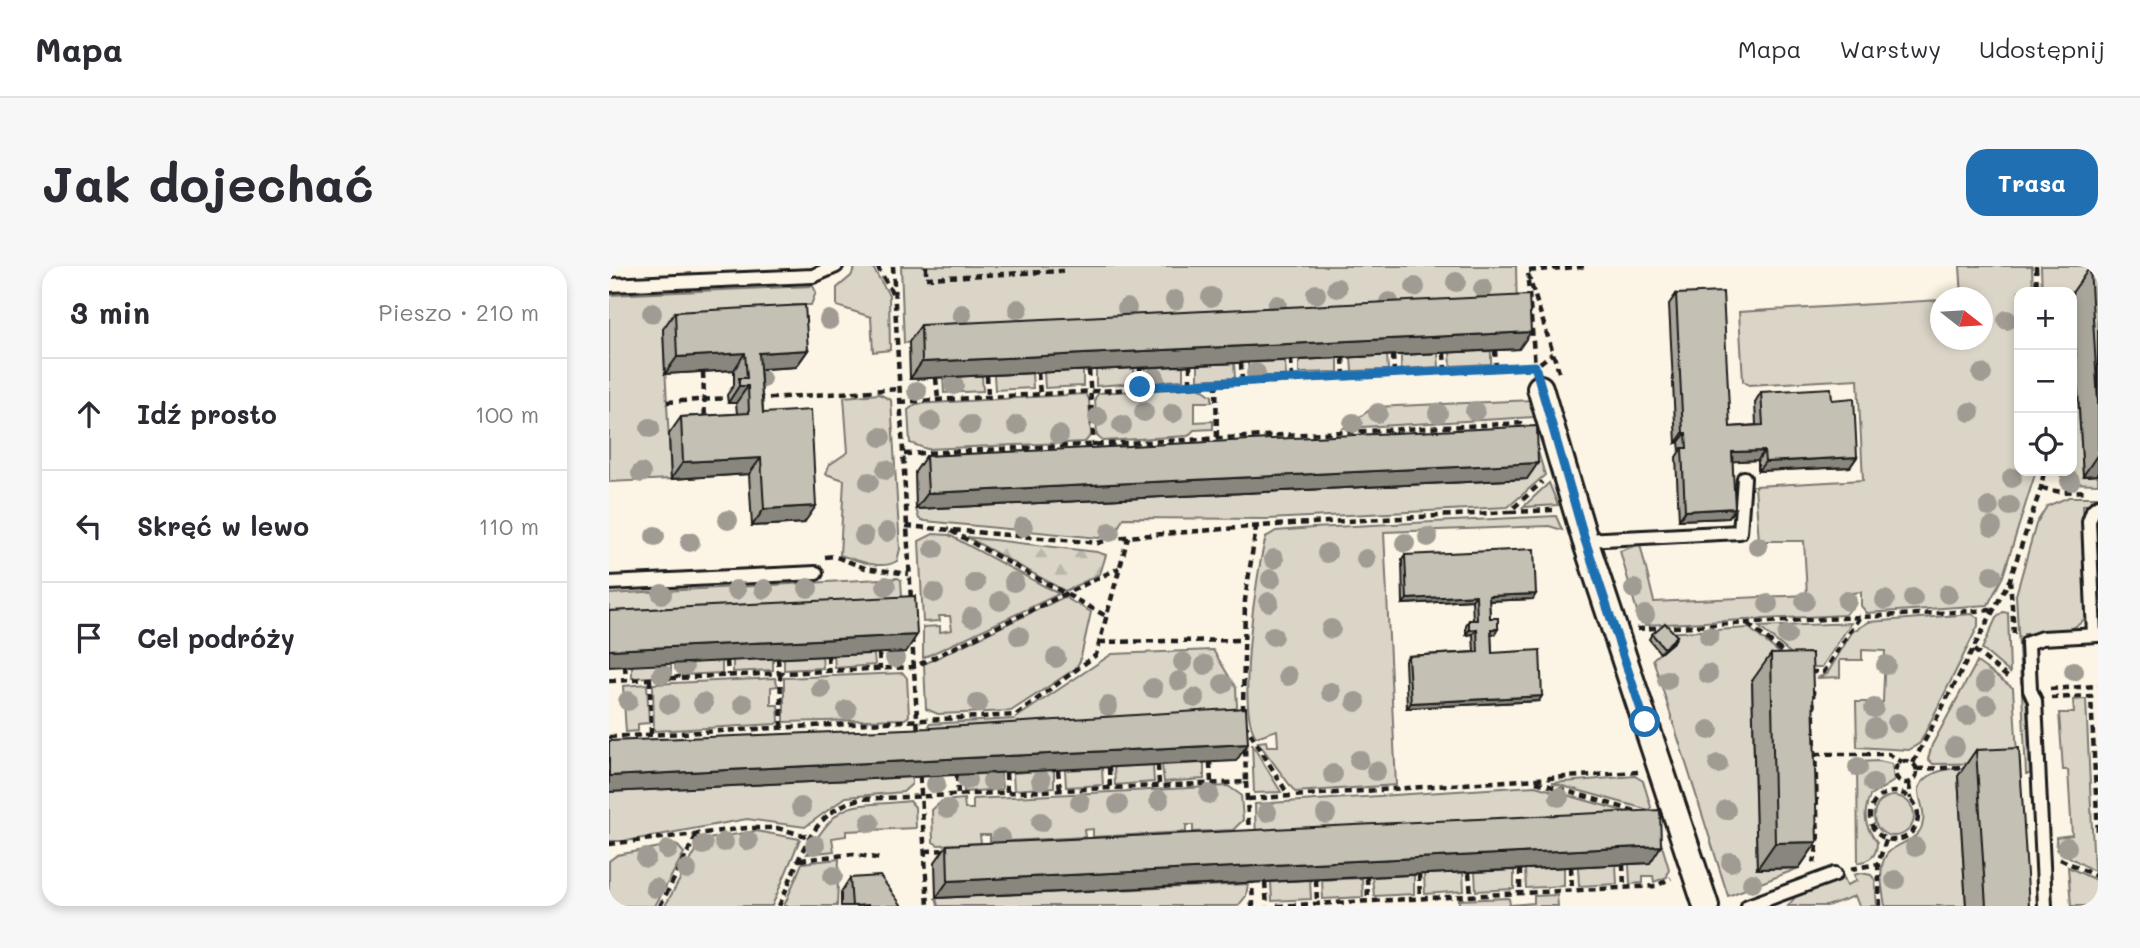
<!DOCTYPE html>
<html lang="pl">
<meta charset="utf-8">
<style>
body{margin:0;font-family:Mali,sans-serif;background:#f7f7f7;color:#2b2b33}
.controls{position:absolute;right:21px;top:21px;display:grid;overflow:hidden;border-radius:14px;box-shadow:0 4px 10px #0003}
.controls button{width:63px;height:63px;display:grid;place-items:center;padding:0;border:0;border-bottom:2px solid #e1e1e2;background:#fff;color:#2b2b33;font:35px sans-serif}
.compass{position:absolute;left:1321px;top:21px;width:63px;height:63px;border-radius:50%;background:#fff;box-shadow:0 4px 10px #0003;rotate:107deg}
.stop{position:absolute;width:21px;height:21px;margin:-16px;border:5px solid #1f6fb2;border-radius:50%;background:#fff}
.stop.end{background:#1f6fb2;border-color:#fff;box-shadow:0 2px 7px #0008}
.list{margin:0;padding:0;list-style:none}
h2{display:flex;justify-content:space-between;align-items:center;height:91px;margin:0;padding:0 28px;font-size:30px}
h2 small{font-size:23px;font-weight:400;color:#7c7c81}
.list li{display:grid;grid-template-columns:46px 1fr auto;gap:21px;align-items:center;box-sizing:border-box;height:112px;padding:0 28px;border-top:2px solid #e1e1e2}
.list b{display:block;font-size:26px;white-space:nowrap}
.list em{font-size:23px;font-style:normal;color:#7c7c81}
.icon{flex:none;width:38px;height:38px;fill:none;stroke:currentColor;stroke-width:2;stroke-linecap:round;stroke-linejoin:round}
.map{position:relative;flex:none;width:1489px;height:640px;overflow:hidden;border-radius:21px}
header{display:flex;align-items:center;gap:42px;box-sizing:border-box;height:98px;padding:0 35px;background:#fff;border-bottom:2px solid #e1e1e2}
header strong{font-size:33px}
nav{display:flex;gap:38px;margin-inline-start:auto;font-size:24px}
.intro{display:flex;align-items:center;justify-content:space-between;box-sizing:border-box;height:168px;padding:0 42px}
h1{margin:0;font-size:49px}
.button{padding:18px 32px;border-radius:21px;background:#1f6fb2;color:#fff;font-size:24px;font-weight:700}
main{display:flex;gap:42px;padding:0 42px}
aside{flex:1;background:#fff;border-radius:21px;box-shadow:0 4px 10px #0003}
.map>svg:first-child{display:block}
.green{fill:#dbd5c8;stroke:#7c7872;stroke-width:2}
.forest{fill:url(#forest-firs);stroke:#7c7872;stroke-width:2}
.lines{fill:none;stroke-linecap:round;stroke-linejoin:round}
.service-casing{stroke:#1c1c1c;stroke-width:18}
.minor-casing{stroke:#1c1c1c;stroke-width:30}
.path{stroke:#1c1c1c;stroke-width:4.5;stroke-dasharray:7 5;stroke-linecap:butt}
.service{stroke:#fcf5e5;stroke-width:12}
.minor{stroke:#fcf5e5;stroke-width:24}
.tree{fill:#a09c93}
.wall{fill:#a9a59a;stroke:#1c1c1c;stroke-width:2}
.shaded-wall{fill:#89867d;stroke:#1c1c1c;stroke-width:2}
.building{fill:#c4c0b3;stroke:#1c1c1c;stroke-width:2}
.route{stroke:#1f6fb2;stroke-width:9}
</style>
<header>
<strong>Mapa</strong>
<nav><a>Mapa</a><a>Warstwy</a><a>Udostępnij</a></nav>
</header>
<div class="intro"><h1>Jak dojechać</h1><a class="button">Trasa</a></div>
<main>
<aside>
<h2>3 min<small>Pieszo · 210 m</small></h2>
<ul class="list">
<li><svg class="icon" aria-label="ahead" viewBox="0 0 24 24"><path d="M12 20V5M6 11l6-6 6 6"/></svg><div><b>Idź prosto</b></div><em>100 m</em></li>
<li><svg class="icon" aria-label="left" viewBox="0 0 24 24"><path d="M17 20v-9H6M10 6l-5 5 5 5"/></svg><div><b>Skręć w lewo</b></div><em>110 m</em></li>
<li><svg class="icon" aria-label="arrive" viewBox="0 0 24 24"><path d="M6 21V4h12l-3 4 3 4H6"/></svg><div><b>Cel podróży</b></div></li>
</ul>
</aside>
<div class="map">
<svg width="1489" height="640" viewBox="0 0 1489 640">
<defs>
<pattern id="forest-firs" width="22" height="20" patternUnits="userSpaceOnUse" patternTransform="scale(1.75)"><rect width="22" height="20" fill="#dbd5c8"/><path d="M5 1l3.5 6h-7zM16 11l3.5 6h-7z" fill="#bbb6ab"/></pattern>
</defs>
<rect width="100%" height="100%" fill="#fcf5e5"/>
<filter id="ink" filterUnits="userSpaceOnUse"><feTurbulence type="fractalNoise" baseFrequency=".0143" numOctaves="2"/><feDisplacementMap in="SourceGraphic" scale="14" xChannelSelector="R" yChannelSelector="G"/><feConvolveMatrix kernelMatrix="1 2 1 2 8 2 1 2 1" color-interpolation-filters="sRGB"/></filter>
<g filter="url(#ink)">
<!-- green -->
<g class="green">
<path d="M 247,0 L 263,0 L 280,29 L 281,84 L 264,86 L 262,51 L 228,40 L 228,22 L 242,10 Z"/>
<path d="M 292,0 L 907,0 L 908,46 L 295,77 Z"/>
<path d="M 1351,0 L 1423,0 L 1424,26 L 1410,26 L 1410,205 L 1427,205 L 1394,310 L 1379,339 L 1258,347 L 1252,340 L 1252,326 L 1243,327 L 1242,342 L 1236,349 L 1036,359 L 1030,353 L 1011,285 L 1031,278 L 1045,336 L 1198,329 L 1195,275 L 1150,275 L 1146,220 L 1254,214 L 1249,113 L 1140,119 L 1134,115 L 1130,46 L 1331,34 L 1332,74 L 1374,74 L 1374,32 L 1353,31 Z"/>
<path d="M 1432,0 L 1489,0 L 1489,26 L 1433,26 Z"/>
<path d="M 204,20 L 207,26 L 202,39 L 184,39 L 184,56 L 54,63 L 62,213 L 0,216 L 0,29 Z"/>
<path d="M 1463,30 L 1474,210 L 1489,209 L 1489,218 L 1459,217 L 1447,205 L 1463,205 Z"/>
<path d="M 882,85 L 882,98 L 842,100 L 841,86 Z"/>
<path d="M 829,87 L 830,101 L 792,103 L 792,89 Z"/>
<path d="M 778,89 L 779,104 L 743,105 L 742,91 Z"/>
<path d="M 729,92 L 729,106 L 690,107 L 690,94 Z"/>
<path d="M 676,95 L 677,110 L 640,110 L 639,96 Z"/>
<path d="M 625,97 L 626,112 L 589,114 L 589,99 Z"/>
<path d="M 574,100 L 574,114 L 537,116 L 536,101 Z"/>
<path d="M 525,102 L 526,117 L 487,120 L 487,104 Z"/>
<path d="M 474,104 L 474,120 L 436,122 L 435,106 Z"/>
<path d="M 423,107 L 424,122 L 386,124 L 385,109 Z"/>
<path d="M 373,109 L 374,125 L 335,127 L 334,111 Z"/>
<path d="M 590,121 L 603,130 L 603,136 L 586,136 L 586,156 L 604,155 L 604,163 L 585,164 L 579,170 L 494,175 L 488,170 L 486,132 L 490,127 Z"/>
<path d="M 270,128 L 282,134 L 291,283 L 288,295 C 272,305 248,294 231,289 L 235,214 L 217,208 L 220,199 L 239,186 L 235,131 Z"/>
<path d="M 476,128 L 480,133 L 482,169 L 476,176 L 318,183 L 301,177 L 299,144 L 307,138 Z"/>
<path d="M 925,134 L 931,147 L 926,151 L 735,162 L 765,141 Z"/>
<path d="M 923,166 L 936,209 L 899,241 L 659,253 L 514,252 L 506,268 L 490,272 L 316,255 L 310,253 L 307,243 L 917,213 Z"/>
<path d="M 940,217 L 949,239 L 914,241 Z"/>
<path d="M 1460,231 L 1489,231 L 1489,238 L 1474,239 L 1479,347 C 1469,370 1437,366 1415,368 L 1417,416 L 1412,417 L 1407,329 L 1427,258 L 1438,240 Z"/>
<path d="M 947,250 L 953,264 L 940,260 L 775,266 L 787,519 L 686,526 L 649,476 L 657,475 L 658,480 L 669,480 L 668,464 L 647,471 C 627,443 647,306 657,271 L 667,265 L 704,262 Z"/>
<path d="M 324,268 L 340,269 L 450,328 L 314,392 L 314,361 L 331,360 L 331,366 L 343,364 L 341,350 L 330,350 L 331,355 L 314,356 L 310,275 Z"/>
<path d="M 289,312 L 292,314 L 294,347 L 0,362 L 0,328 Z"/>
<path d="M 455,331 L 482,346 L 471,395 L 466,403 L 402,445 L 329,448 L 317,443 L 315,398 Z"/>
<path d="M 1394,346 L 1399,347 L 1401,407 L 1373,383 L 1387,352 Z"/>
<path d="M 1363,348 L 1369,352 L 1369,360 L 1311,477 L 1300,484 L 1248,481 L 1247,436 L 1274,436 L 1276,385 L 1253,384 L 1253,394 L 1231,394 L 1231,411 L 1208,412 L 1218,408 L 1243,366 L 1260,356 Z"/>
<path d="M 1242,357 L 1213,401 L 1198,401 L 1150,361 Z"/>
<path d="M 1140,362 L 1200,411 L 1143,415 L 1148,603 L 1190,602 L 1119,630 L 1044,393 L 1064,375 L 1057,367 Z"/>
<path d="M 604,384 L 627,422 L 629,459 L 318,478 L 320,458 L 405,453 L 503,388 Z"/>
<path d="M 265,388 L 266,399 L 226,402 L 225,389 Z"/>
<path d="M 213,390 L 214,402 L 175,404 L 175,392 Z"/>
<path d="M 164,392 L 164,404 L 124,406 L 124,394 Z"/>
<path d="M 113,395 L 113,407 L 73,409 L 72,397 Z"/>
<path d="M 1368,396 L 1404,422 L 1408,488 L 1396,497 L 1324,498 L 1319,493 L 1323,479 Z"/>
<path d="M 62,397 L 62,410 L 23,412 L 23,399 Z"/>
<path d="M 294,407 L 298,412 L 300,450 L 296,453 L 175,456 L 175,412 Z"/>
<path d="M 166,412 L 169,420 L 162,421 L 162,439 L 169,439 L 170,456 L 167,458 L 45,465 L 44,418 Z"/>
<path d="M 38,418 L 40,457 L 29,458 L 29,465 L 17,466 L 14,420 Z"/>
<path d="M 1417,426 L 1421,508 L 1417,508 L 1413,427 Z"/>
<path d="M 1477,433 L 1485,605 L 1448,584 L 1447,571 L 1463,569 L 1459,504 L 1454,504 L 1450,447 L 1465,447 L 1464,434 Z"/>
<path d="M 643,478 L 672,526 L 645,527 Z"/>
<path d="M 1270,495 L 1283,498 L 1285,515 L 1261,530 C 1253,549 1256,561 1268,576 C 1268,590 1262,594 1249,597 L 1248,496 Z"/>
<path d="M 595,497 L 595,513 L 555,516 L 553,499 Z"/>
<path d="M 544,499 L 545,516 L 506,519 L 505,501 Z"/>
<path d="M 493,502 L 494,519 L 457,521 L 456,504 Z"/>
<path d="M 1394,502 L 1349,511 L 1357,640 L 1276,640 C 1274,627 1270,609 1274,596 C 1279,576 1307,579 1313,560 C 1318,546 1309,535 1310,522 C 1322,495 1369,503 1394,502 Z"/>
<path d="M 445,504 L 445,521 L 405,524 L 404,507 Z"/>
<path d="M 392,507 L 393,523 L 355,526 L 354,509 Z"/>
<path d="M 1026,510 L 1034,515 L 1042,541 L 1040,544 L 943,517 Z"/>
<path d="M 303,511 L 303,518 L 294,526 L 237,531 L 196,561 L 138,553 L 17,575 L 0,575 L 0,526 Z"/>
<path d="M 619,520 L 632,529 L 634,554 L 624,564 L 584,566 L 584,559 L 577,559 L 577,566 L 484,571 L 484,563 L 475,564 L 476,571 L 381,576 L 381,569 L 371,569 L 372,577 L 329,579 L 324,576 L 323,544 L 333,535 L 355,533 L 356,543 L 364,543 L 364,533 Z"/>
<path d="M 926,520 L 1035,551 L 1048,563 L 1060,603 L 1058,611 L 1045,616 L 1044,610 L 1034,610 L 1034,617 L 1021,618 L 1020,598 L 647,579 L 646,538 Z"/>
<circle cx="1285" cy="550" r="20"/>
<path d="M 301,535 L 306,541 L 307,562 L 237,565 L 237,570 L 223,572 L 225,585 L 198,588 C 233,529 240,542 301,535 Z"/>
<path d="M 147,565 L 191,573 L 163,640 L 56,640 L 93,574 Z"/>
<path d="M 67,578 L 75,587 L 46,640 L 4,640 L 0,635 L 0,595 L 8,589 Z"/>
<path d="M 230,593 L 228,640 L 175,640 L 193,597 Z"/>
<path d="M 1007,598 L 1008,618 L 970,620 L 969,600 Z"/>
<path d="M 955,601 L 955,620 L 917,622 L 916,603 Z"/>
<path d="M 1459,601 L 1489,615 L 1489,640 L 1462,640 Z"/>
<path d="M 905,604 L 905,623 L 867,625 L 866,606 Z"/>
<path d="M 854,606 L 855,625 L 816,628 L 815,608 Z"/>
<path d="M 1252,607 L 1262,609 L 1266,614 L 1268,640 L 1250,640 L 1246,630 L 1218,640 L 1179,640 L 1187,630 L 1235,612 L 1238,619 L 1248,615 L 1245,609 Z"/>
<path d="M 805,609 L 805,628 L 765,630 L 763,611 Z"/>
<path d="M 753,612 L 754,631 L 714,633 L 713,614 Z"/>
<path d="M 701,614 L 702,633 L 663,635 L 662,616 Z"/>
<path d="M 639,618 L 637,630 L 629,640 L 329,640 L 327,632 Z"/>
<path d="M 948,629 L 949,640 L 850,640 L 850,634 L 900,632 L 901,639 L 925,637 L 925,630 Z"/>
</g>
<!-- forest -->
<path class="forest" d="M 358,271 L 488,286 L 497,289 L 491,308 L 456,325 Z"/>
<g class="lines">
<defs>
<g id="service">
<path d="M 0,19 L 204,10 L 227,0"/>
<path d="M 976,274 L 1131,266 L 1135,212"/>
<path d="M 0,317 L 207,307"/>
<path d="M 1485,369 L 1480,255 L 1484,244 L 1489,240"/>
<path d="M 1139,640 L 1226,608"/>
<path d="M 1436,640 L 1426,435 L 1421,424 L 1419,377 L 1433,372 L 1489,369"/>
</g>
<path id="minor" d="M 931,122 L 976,274 L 1097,640"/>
</defs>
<!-- service casing -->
<use href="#service" class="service-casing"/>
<!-- minor casing -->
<use href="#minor" class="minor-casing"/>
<!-- path -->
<g class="path">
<path d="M 268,0 L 285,30"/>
<path d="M 284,0 L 302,335"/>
<path d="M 317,0 L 317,12 L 454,5"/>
<path d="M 1427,0 L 1428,26"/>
<path d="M 919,15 L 926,100"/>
<path d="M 886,84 L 887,102"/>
<path d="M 835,87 L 836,105"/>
<path d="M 784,89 L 785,107"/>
<path d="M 734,92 L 735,110"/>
<path d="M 682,94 L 683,112"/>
<path d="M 632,97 L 633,115"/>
<path d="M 931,97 L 944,87"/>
<path d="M 581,99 L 581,118"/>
<path d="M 531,102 L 531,121"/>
<path d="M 480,104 L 485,180"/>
<path d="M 94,106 L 96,154"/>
<path d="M 950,106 L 918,5 L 979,0"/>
<path d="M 429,107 L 431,127"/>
<path d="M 378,109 L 379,130"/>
<path d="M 327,112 L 329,133"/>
<path d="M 607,116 L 608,174"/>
<path d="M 148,133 L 290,123"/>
<path d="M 58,136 L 119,132"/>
<path d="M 291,136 L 919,101"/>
<path d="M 295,188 L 916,157"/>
<path d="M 1432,222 L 1452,226 L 1478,225"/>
<path d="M 901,246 L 945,244"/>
<path d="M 297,260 L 489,277 L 504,272 L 665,259 L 900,246 L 933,216"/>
<path d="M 342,265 L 497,350"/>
<path d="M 216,291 L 225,290 L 256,302 L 300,308"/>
<path d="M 1401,313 L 1405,368"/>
<path d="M 1139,358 L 1180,391"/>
<path d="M 1028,363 L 1384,344"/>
<path d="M 303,371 L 309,467"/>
<path d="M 490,376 L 634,374"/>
<path d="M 1365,384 L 1402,414"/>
<path d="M 270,387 L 271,403"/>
<path d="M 219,390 L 220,405"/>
<path d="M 169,392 L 170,407"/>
<path d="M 118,395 L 119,409"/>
<path d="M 67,397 L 69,412"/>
<path d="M 16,400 L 17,414"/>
<path d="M 1201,406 L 1215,406 L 1250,352"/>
<path d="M 171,407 L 173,462"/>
<path d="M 41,413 L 42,469"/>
<path d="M 0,415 L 305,401 L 510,302"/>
<path d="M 1441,423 L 1489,420"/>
<path d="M 1204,424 L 1209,575 L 1205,597"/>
<path d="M 1442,432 L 1482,430 L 1489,568"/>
<path d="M 634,445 L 636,334 L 647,262"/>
<path d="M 635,457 L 680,530"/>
<path d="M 0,471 L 407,449 L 487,389 L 519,271"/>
<path d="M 1206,488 L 1279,488 L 1293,496"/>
<circle cx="1297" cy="506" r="11"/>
<path d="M 601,497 L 602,517"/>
<path d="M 1304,497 L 1401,313 L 1432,222 L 1435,205"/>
<path d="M 549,499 L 550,519"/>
<path d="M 500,502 L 501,522"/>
<path d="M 1308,503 L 1360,501"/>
<path d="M 449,504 L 451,524"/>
<path d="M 397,507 L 398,527"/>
<path d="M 348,509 L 349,529"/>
<path d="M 311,511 L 319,640"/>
<path d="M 637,516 L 640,567"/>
<path d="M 927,516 L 1033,547"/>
<path d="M 1300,518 L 1302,533"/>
<circle cx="1285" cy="550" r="24"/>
<path d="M 639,533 L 1029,506"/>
<path d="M 0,578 L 138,562 L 168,562 L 201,571"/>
<path d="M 316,585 L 338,584"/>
<path d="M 1451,593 L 1489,611"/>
<path d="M 191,594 L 244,588 L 272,593"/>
<path d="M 1014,598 L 1015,621"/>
<path d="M 962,601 L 963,624"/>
<path d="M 911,603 L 911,627"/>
<path d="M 1242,603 L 1269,598"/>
<path d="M 860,606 L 862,629"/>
<path d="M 810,608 L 811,632"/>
<path d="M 758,611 L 759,635"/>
<path d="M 707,614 L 708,637"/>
<path d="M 656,616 L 658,640"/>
<path d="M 51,640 L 87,570"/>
<path d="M 170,640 C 190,597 200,544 252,533 L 637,516 L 636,478"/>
<path d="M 641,640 L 644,639 L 643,617"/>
<path d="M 668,640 L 1047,620 L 1062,612"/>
<path d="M 1271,640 L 1269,598 L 1277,574"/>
</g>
<!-- service -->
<use href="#service" class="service"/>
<!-- minor -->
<use href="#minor" class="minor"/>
</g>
<!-- trees -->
<g class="tree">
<circle cx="847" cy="16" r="10"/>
<circle cx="806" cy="21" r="10"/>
<circle cx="728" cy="22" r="10"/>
<circle cx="874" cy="23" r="10"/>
<circle cx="707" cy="28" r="10"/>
<circle cx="602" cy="31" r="10"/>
<circle cx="566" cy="34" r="10"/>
<circle cx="780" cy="36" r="10"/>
<circle cx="668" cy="39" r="10"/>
<circle cx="518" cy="42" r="10"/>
<circle cx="409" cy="43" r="10"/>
<circle cx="43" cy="47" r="10"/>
<circle cx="353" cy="48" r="10"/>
<circle cx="220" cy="54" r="10"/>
<circle cx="1398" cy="54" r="10"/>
<circle cx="647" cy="107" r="10"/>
<circle cx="1373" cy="108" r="10"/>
<circle cx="546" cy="111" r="10"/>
<circle cx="152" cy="113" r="10"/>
<circle cx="345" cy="119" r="10"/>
<circle cx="308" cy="125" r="10"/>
<circle cx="866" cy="145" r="10"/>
<circle cx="535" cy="146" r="10"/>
<circle cx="1361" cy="146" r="10"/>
<circle cx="564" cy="147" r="10"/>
<circle cx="769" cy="147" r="10"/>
<circle cx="829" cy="147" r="10"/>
<circle cx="489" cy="151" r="10"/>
<circle cx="322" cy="155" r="10"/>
<circle cx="744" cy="157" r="10"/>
<circle cx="361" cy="159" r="10"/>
<circle cx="408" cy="159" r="10"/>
<circle cx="513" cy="159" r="10"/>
<circle cx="41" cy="162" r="10"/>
<circle cx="450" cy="169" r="10"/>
<circle cx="272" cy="171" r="10"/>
<circle cx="277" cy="204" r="10"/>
<circle cx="32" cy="207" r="10"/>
<circle cx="1403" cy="212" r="10"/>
<circle cx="1461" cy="215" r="10"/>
<circle cx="260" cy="216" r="10"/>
<circle cx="1401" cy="240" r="10"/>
<circle cx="1380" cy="241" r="10"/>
<circle cx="119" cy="254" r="10"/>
<circle cx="414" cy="261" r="10"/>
<circle cx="1383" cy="261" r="10"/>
<circle cx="278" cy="266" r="10"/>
<circle cx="501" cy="266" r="10"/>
<circle cx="46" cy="270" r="10"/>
<circle cx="255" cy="270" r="10"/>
<circle cx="819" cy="271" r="10"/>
<circle cx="81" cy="276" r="10"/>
<circle cx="796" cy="277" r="10"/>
<circle cx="1149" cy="280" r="10"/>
<circle cx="325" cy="283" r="10"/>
<circle cx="718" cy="287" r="10"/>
<circle cx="665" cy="293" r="10"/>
<circle cx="757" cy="293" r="10"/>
<circle cx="1383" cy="309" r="10"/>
<circle cx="662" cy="313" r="10"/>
<circle cx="405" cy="316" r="10"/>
<circle cx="366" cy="317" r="10"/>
<circle cx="277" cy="320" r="10"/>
<circle cx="199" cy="322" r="10"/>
<circle cx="155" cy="323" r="10"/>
<circle cx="1025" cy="323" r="10"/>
<circle cx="127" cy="324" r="10"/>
<circle cx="325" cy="327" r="10"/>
<circle cx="53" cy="328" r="10"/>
<circle cx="1339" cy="328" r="10"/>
<circle cx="1304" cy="332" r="10"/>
<circle cx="1276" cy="334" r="10"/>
<circle cx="391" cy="335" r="10"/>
<circle cx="1196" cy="335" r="10"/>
<circle cx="1238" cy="335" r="10"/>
<circle cx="660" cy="336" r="10"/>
<circle cx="1159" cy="338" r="10"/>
<circle cx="1036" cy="349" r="10"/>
<circle cx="363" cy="351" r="10"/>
<circle cx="722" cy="363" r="10"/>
<circle cx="1178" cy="369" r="10"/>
<circle cx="410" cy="370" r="10"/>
<circle cx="664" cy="370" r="10"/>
<circle cx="1100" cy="370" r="10"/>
<circle cx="286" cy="392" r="10"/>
<circle cx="447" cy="392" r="10"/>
<circle cx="574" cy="396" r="10"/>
<circle cx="596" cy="399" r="10"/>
<circle cx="1277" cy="399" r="10"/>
<circle cx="75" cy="400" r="10"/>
<circle cx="1465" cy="405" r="10"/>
<circle cx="53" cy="408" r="10"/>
<circle cx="1099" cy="408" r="10"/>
<circle cx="679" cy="410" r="10"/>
<circle cx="1058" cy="414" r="10"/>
<circle cx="570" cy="415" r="10"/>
<circle cx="1376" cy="416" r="10"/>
<circle cx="614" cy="418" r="10"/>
<circle cx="544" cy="422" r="10"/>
<circle cx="212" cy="423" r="10"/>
<circle cx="722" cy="426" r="10"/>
<circle cx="586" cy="432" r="10"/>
<circle cx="19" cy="435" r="10"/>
<circle cx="747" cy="436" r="10"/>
<circle cx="94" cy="437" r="10"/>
<circle cx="369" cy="437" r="10"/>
<circle cx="60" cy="438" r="10"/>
<circle cx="134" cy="438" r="10"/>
<circle cx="1378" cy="439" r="10"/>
<circle cx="499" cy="440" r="10"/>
<circle cx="1265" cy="442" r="10"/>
<circle cx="238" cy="444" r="10"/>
<circle cx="1358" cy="450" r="10"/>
<circle cx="1288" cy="457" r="10"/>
<circle cx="1266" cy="462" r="10"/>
<circle cx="1100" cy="464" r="10"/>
<circle cx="1346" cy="481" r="10"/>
<circle cx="750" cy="494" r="10"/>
<circle cx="1109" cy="498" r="10"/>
<circle cx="1249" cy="501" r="10"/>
<circle cx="767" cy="505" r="10"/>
<circle cx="724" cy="508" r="10"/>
<circle cx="358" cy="514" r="10"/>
<circle cx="432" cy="514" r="10"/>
<circle cx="383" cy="515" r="10"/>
<circle cx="1264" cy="517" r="10"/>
<circle cx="327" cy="518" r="10"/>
<circle cx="600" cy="528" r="10"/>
<circle cx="950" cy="531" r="10"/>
<circle cx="550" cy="534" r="10"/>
<circle cx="471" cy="536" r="10"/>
<circle cx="509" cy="538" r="10"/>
<circle cx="192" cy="541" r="10"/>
<circle cx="338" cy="543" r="10"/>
<circle cx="1117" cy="544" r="10"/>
<circle cx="658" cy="546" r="10"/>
<circle cx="717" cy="548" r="10"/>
<circle cx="432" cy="556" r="10"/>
<circle cx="261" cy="557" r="10"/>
<circle cx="392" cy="572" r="10"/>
<circle cx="139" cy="575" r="10"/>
<circle cx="115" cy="576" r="10"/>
<circle cx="94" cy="579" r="10"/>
<circle cx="206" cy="579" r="10"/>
<circle cx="1306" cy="581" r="10"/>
<circle cx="1458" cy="581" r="10"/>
<circle cx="59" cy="584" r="10"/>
<circle cx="37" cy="592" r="10"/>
<circle cx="1122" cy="596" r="10"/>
<circle cx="78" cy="604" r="10"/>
<circle cx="224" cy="610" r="10"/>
<circle cx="1286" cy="614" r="10"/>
<circle cx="1143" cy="617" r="10"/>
<circle cx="46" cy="622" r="10"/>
</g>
<!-- wall -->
<g class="wall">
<path d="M 1481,1 L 1489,1 L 1489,209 L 1474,210 L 1463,27 Z"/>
<path d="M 1067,28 L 1121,161 L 1147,159 L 1146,136 L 1152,126 L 1223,134 L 1248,191 L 1241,201 L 1149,205 L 1149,194 L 1123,195 L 1126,242 L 1119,252 L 1070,254 L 1067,191 L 1071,185 L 1070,176 L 1067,177 L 1060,38 Z"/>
<path d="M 66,46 L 199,84 L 187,101 L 151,103 L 154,147 L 195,257 L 143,260 L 140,208 L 62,213 L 60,168 L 72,151 L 128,148 L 127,137 L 119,137 L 118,129 L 125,119 L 125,104 L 56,108 L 54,63 Z"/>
<path d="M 312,59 L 910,83 L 301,113 L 300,76 Z"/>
<path d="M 317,190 L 918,213 L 307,243 L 306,206 Z"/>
<path d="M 796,289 L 924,333 L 880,335 L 881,352 L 886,368 L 882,368 L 883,387 L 930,435 L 798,442 L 796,395 L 799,390 L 865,386 L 864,368 L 857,369 L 857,359 L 860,354 L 864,354 L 863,334 L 794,338 L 793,294 Z"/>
<path d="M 1043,368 L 1068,370 L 1065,375 L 1051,387 L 1040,373 Z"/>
<path d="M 1162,388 L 1208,576 L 1190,602 L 1148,603 L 1143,415 Z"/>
<path d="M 1367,484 L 1420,640 L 1357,640 L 1349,510 Z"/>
<path d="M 338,579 L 1041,597 L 327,632 L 326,596 Z"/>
<path d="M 241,612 L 293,640 L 232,640 L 232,626 Z"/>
</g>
<!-- shaded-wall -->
<g class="shaded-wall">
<path d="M 922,66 L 910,83 L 301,113 L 313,96 Z"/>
<path d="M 199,84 L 187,101 L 139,104 L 150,87 Z"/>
<path d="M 136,87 L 125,104 L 56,108 L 68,91 Z"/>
<path d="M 130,120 L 139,120 L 127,137 L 119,137 Z"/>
<path d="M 1074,167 L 1077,167 L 1070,176 L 1067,177 Z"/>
<path d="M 1155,185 L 1149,194 L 1116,196 L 1123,186 Z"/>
<path d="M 1489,188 L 1489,209 L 1474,210 Z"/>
<path d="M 1248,191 L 1241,201 L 1149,205 L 1156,196 Z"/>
<path d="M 152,192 L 140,208 L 62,213 L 74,196 Z"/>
<path d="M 929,197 L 918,213 L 307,243 L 319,227 Z"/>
<path d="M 207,240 L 195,257 L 143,260 L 155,243 Z"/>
<path d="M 1126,242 L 1119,252 L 1070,254 L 1076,245 Z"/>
<path d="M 927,328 L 924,333 L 877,335 L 880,330 Z"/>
<path d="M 867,329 L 863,334 L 794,338 L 798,333 Z"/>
<path d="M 868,363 L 864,368 L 857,369 L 860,364 Z"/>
<path d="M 882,363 L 889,363 L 886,368 L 879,368 Z"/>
<path d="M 308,369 L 297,386 L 0,401 L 0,384 Z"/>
<path d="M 1068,370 L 1065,375 L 1051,387 L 1055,382 Z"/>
<path d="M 933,430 L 930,435 L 798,442 L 802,437 Z"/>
<path d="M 639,478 L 627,495 L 0,526 L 0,510 Z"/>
<path d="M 1208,576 L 1190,602 L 1148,603 L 1166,577 Z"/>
<path d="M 1052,580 L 1041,597 L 327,632 L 339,615 Z"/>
</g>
<!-- building -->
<g class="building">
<path d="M 1481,1 L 1489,1 L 1489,137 Z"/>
<path d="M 1114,26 L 1121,161 L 1154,159 L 1152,126 L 1222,122 L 1223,134 L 1245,132 L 1248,191 L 1156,196 L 1155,185 L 1123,186 L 1126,242 L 1076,245 L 1073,182 L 1078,182 L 1077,167 L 1074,167 L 1067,28 Z"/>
<path d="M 920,29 L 922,66 L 313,96 L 312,59 Z"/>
<path d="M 196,39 L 199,84 L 150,87 L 154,147 L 202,144 L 207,240 L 155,243 L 152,192 L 74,196 L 72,151 L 140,147 L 139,120 L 130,120 L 130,112 L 138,112 L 136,87 L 68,91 L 66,46 Z"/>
<path d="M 928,160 L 929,197 L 319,227 L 317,190 Z"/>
<path d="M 925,283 L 927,328 L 880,330 L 881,352 L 889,352 L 889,363 L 882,363 L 883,387 L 931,384 L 933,430 L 802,437 L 799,390 L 869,386 L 868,363 L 860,364 L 860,354 L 868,354 L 867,329 L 798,333 L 796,289 Z"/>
<path d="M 306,330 L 308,369 L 0,384 L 0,345 Z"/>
<path d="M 1056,357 L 1068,370 L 1055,382 L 1043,368 Z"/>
<path d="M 1203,387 L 1208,576 L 1166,577 L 1162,388 Z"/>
<path d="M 637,442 L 639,478 L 0,510 L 0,475 L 321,462 Z"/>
<path d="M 1410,482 L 1420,640 L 1377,640 L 1367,484 Z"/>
<path d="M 1051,544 L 1052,580 L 339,615 L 338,579 Z"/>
<path d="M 271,610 L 293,640 L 259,640 L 259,639 L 243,640 L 241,612 Z"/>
</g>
</g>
<g class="lines" filter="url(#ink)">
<!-- route -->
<path class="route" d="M 531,121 L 926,100 L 976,274 L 1036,456"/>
</g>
</svg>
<div class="controls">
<button>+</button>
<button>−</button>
<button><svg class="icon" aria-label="locate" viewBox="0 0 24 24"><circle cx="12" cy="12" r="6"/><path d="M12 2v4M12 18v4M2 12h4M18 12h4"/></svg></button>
</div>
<svg class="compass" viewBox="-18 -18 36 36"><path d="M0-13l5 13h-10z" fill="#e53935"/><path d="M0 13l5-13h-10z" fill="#7c7c81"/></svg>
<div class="stop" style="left:1036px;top:456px"></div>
<div class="stop end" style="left:531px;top:121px"></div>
</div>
</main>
